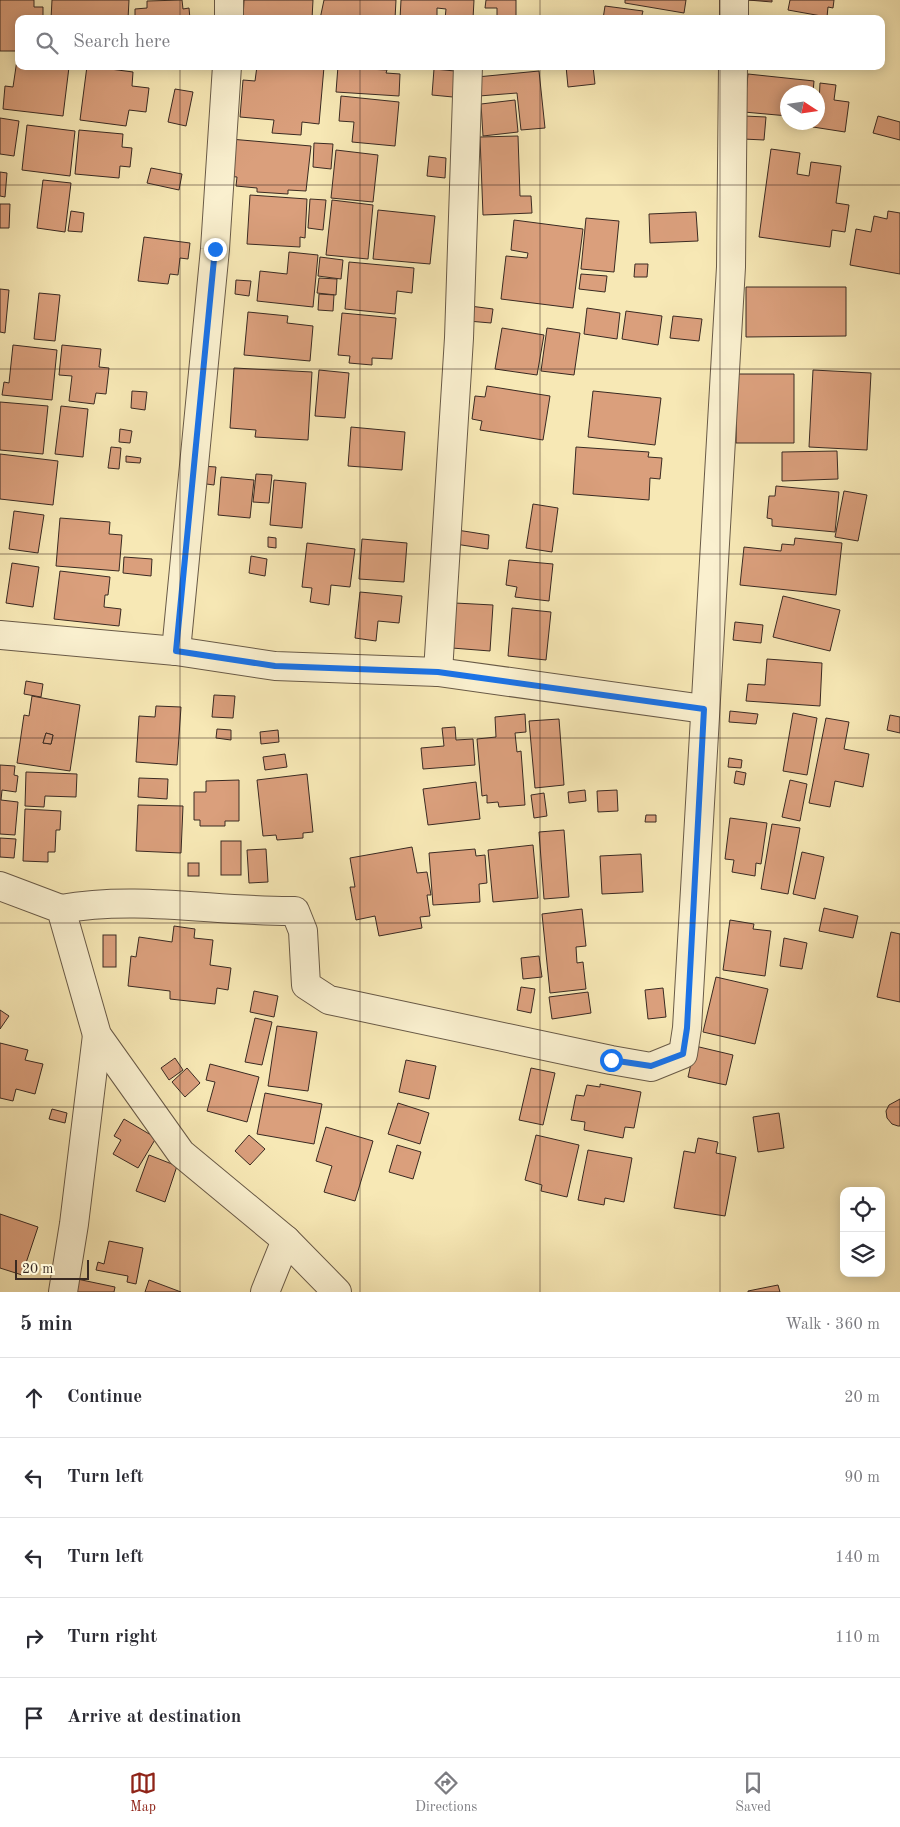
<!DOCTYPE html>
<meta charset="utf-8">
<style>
body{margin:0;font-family:"Old Standard TT",serif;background:#f2f2f3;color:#2b2b33}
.controls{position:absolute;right:15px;bottom:15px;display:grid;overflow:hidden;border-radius:10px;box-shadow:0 2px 12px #0003}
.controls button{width:45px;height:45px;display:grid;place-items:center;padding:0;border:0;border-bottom:1px solid #e1e1e2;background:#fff;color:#2b2b33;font:25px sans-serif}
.compass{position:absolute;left:780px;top:85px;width:45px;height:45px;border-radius:50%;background:#fff;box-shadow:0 2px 12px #0003;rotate:102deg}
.scale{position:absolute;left:15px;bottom:12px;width:74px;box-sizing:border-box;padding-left:5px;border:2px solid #3a2a22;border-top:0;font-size:14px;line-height:18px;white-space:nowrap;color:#3a2a22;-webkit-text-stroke:4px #faf0cf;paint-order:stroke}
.stop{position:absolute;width:15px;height:15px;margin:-11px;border:4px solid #1a73e8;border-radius:50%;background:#fff}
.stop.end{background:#1a73e8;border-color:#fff;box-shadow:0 1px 5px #0008}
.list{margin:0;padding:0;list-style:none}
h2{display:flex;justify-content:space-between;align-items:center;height:65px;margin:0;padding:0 20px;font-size:21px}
h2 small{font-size:16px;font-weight:400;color:#7c7c81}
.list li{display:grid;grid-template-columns:32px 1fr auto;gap:15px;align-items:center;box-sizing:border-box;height:80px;padding:0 20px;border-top:1px solid #e1e1e2}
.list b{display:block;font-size:19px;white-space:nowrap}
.list em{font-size:16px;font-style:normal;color:#7c7c81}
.icon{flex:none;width:28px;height:28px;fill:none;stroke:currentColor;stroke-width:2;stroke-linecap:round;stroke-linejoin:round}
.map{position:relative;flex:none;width:900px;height:1292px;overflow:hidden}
.search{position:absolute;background:#fff;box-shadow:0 2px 12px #0003;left:15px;right:15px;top:15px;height:55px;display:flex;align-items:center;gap:12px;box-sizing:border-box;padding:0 18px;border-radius:10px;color:#7c7c81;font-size:19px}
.sheet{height:465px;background:#fff}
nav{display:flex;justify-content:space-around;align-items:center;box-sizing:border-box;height:70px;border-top:1px solid #e1e1e2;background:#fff;font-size:14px;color:#7c7c81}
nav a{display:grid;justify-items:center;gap:2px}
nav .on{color:#8f2418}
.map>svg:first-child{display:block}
.building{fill:#da9f7c;stroke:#3a2a22;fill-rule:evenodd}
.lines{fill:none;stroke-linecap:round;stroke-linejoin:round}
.minor-casing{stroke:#695a47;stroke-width:30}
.minor{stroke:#faf0cf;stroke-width:28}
.route{stroke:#1a73e8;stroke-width:6}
.grid{fill:none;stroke:#3a2a22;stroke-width:1;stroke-opacity:0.55}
</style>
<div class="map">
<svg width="900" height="1292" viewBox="0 0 900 1292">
<rect width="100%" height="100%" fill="#f7e8b5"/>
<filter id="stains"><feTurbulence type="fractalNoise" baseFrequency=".004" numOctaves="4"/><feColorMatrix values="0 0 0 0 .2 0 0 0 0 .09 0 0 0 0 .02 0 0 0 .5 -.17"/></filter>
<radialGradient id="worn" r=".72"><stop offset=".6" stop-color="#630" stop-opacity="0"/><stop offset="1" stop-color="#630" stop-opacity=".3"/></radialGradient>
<!-- building -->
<g class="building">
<path d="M 0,0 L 34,0 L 34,7 L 43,7 L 43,19 L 19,19 L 19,51 L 0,51 Z"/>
<path d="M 52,0 L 129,0 L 128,19 L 51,19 Z"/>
<path d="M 182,0 L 183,9 L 189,8 L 190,19 L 135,19 L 135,9 L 147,8 L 147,1 Z"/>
<path d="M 244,0 L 313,0 L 312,19 L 243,19 Z"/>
<path d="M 324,0 L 396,0 L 395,19 L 320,19 Z"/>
<path d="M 401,0 L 474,0 L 473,19 L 445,19 L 446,9 L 437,8 L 437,19 L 400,19 Z"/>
<path d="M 486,0 L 516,0 L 516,19 L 497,19 L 497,8 L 485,8 Z"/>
<path d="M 625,0 L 686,0 L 684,13 L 625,3 Z"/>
<path d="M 748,0 L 772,0 L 772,2 Z"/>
<path d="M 790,0 L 834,0 L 833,8 L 828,7 L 827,17 L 788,10 Z"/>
<path d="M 605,6 L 643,11 L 641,19 L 603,19 Z"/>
<path d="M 17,60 L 19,61 L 19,66 L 69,67 L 63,116 L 3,109 L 5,86 L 13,87 Z"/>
<path d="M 87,66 L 133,72 L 132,86 L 149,88 L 146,112 L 129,110 L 126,126 L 80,120 Z"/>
<path d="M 257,66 L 324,67 L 319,124 L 302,122 L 301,135 L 272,133 L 274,120 L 240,117 L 243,80 L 255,81 Z"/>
<path d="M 338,66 L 367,66 L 367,69 L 387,70 L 386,73 L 400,74 L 399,96 L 336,92 Z"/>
<rect x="480" y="66" width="36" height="2"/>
<path d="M 566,66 L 593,66 L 595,84 L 568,87 Z"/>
<path d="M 746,66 L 769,66 L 769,69 Z"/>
<path d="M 434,69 L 455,71 L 453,97 L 432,95 Z"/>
<path d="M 539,71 L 545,128 L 521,130 L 517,93 L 479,96 L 477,77 Z"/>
<path d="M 748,74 L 814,81 L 813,92 L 788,92 L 788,116 L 744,112 Z"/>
<path d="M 820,83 L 836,85 L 834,100 L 849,102 L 845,132 L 813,127 L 814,122 L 818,122 Z"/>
<path d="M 175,89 L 193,92 L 186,126 L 168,122 Z"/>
<path d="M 341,96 L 399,102 L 395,146 L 352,142 L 354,122 L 339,121 Z"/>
<path d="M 515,100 L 518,132 L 483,136 L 481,104 Z"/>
<path d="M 744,116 L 766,117 L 764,140 L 743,139 Z"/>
<path d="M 878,116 L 900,122 L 900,140 L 873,133 Z"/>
<path d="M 0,118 L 19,121 L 14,156 L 0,154 Z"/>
<path d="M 27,125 L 75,131 L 70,176 L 22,170 Z"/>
<path d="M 79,130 L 123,134 L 122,147 L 132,148 L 130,167 L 120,166 L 119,178 L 75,174 Z"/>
<path d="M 518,136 L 520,196 L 531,196 L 532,213 L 483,215 L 480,137 Z"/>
<path d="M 230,139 L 311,146 L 306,191 L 288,190 L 288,194 L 257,192 L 257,188 L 236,186 L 237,177 L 227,176 Z"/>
<path d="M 314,143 L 333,144 L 331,169 L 313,167 Z"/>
<path d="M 771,149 L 800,153 L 797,174 L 809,176 L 811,162 L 841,166 L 836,203 L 849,205 L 845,232 L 832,230 L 830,247 L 759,237 Z"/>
<path d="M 336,150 L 378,155 L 373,202 L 331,198 Z"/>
<path d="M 429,156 L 446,158 L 445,178 L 427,176 Z"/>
<path d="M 151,168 L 182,174 L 179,190 L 147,183 Z"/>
<path d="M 0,172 L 7,173 L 5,197 L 0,196 Z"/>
<path d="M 43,180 L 71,183 L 65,232 L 37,228 Z"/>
<path d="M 250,195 L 307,199 L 305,238 L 300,237 L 300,247 L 247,244 Z"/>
<path d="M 310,199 L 326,200 L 323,230 L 308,228 Z"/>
<path d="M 332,200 L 373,205 L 368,259 L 326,255 Z"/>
<path d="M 0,204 L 10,204 L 9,228 L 0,228 Z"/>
<path d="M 378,210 L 435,216 L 430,264 L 373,259 Z"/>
<path d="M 71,211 L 84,213 L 82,232 L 68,231 Z"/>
<path d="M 888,211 L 900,213 L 900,274 L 850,265 L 856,229 L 871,232 L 874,216 L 887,219 Z"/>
<path d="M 696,212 L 698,241 L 650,243 L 649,214 Z"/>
<path d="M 586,218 L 619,221 L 614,272 L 581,269 Z"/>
<path d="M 514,220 L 583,229 L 573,308 L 501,299 L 506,256 L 527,258 L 528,253 L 511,250 Z"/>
<path d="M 144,237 L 190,243 L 188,259 L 180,258 L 178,275 L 170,274 L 168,284 L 138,281 Z"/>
<path d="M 289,252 L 318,255 L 313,307 L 257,301 L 260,271 L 287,274 Z"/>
<path d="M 320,257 L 343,260 L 341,279 L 318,276 Z"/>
<path d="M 349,262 L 414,268 L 412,293 L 397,291 L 395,314 L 345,309 Z"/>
<path d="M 635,264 L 648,264 L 647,277 L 634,277 Z"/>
<path d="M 581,274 L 607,276 L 605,292 L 579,289 Z"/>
<path d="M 319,278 L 337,279 L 336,295 L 317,293 Z"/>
<path d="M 236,280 L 251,281 L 249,296 L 235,294 Z"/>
<path d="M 746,287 L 846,287 L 846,336 L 746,337 Z"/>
<path d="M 0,289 L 9,290 L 5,333 L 0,332 Z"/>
<path d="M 39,293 L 60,295 L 55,341 L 34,339 Z"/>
<path d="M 319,294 L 334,295 L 333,311 L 318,310 Z"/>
<path d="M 470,306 L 493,309 L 491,323 L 468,321 Z"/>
<path d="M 587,308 L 620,313 L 617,339 L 584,334 Z"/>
<path d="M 626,311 L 662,316 L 658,345 L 622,339 Z"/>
<path d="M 248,312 L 288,316 L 287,323 L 313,326 L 310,361 L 244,355 Z"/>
<path d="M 342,313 L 396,318 L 392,359 L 372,358 L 372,365 L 349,363 L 350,356 L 338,355 Z"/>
<path d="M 673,316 L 702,319 L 699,341 L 670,338 Z"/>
<path d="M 502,328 L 544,335 L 537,375 L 495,369 Z"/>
<path d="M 547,328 L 580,333 L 574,375 L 541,371 Z"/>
<path d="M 13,345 L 57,350 L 52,400 L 2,395 L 4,382 L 9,383 Z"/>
<path d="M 62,345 L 101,349 L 99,367 L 109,368 L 106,394 L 96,393 L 94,404 L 69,401 L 72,376 L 59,375 Z"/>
<path d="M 234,368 L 312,372 L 308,440 L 255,437 L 256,430 L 230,428 Z"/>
<path d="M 319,370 L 349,373 L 345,418 L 315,416 Z"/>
<path d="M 813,370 L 871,373 L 867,450 L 809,447 Z"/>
<path d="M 737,374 L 794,374 L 794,443 L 736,443 Z"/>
<path d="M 487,386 L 550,396 L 543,440 L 480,430 L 482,421 L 472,419 L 475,396 L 485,397 Z"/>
<path d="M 132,391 L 147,392 L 145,410 L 131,408 Z"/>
<path d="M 593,391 L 661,398 L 655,445 L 588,437 Z"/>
<path d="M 0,402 L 48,406 L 43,454 L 0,450 Z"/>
<path d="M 61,406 L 88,409 L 83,457 L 55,454 Z"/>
<path d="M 351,427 L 405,432 L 402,470 L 348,466 Z"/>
<path d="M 120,429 L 132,431 L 130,443 L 119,442 Z"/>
<path d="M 111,447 L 121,448 L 119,469 L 108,468 Z"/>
<path d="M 576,447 L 649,452 L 648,457 L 662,458 L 660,479 L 650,478 L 649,500 L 573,494 Z"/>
<path d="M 837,451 L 838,479 L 782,481 L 782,452 Z"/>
<path d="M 0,454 L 58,461 L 53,505 L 0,499 Z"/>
<path d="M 126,456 L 141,458 L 140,463 L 126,462 Z"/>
<path d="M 201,466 L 216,467 L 214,485 L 199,483 Z"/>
<path d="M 256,474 L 272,475 L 269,503 L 253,502 Z"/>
<path d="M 221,477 L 254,480 L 250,518 L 218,515 Z"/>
<path d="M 274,480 L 306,483 L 302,528 L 270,525 Z"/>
<path d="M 776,486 L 839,492 L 835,532 L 772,526 L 772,519 L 767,518 L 769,496 L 775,496 Z"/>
<path d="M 844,491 L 867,495 L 858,541 L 835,537 Z"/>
<path d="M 533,504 L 558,508 L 552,552 L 526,548 Z"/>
<path d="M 14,511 L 44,515 L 38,553 L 9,549 Z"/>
<path d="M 60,518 L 110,522 L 109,534 L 122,535 L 119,571 L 56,566 Z"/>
<path d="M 457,530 L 489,535 L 488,549 L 455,544 Z"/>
<path d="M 268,537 L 276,538 L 276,548 L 268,547 Z"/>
<path d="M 795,538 L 842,543 L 836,595 L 740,585 L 744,547 L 781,551 L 782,544 L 794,545 Z"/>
<path d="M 362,539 L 407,543 L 404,582 L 359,579 Z"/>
<path d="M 307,543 L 355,549 L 350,587 L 331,585 L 329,605 L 310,602 L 312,588 L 302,587 Z"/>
<path d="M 251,556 L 267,559 L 265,576 L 249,573 Z"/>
<path d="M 124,557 L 152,559 L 151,576 L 123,573 Z"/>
<path d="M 509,560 L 553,564 L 549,601 L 515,597 L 517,587 L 506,585 Z"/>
<path d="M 12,563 L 39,567 L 33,607 L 6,603 Z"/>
<path d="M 60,571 L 110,577 L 108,595 L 105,595 L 104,607 L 121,609 L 119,626 L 54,619 Z"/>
<path d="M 360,592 L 402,596 L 399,623 L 378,621 L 376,641 L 355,638 Z"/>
<path d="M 783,596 L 840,610 L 830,651 L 773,637 Z"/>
<path d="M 455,603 L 493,605 L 490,651 L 452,648 Z"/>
<path d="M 512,608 L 551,612 L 546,660 L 508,656 Z"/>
<path d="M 735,622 L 763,625 L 761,643 L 733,640 Z"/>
<path d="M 767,659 L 822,663 L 820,706 L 746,701 L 748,684 L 765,685 Z"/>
<path d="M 26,681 L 43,684 L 41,697 L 24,694 Z"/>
<path d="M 214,695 L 235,696 L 233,718 L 212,717 Z"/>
<path d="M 32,696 L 80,705 L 70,771 L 17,763 L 24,715 L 29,716 ZM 46,733 L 53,735 L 51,744 L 43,743 Z"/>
<path d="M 156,706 L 181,707 L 177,765 L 136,762 L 139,716 L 155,717 Z"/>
<path d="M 730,711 L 758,714 L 756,724 L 729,722 Z"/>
<path d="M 793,713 L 817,718 L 807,775 L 783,771 Z"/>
<path d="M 525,714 L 526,732 L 515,733 L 517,752 L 521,751 L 525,805 L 499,807 L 498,802 L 487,803 L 487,795 L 482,796 L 477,739 L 496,737 L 495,717 Z"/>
<path d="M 890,715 L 900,717 L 900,733 L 887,730 Z"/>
<path d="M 826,718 L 849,722 L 844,749 L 869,754 L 863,787 L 835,781 L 830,807 L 809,803 Z"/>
<path d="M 559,719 L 564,785 L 535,788 L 529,721 Z"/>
<path d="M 455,727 L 456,740 L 473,739 L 475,765 L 423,769 L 421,748 L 444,746 L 442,728 Z"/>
<path d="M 217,729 L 231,730 L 231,740 L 216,738 Z"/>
<path d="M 278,730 L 279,742 L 261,744 L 260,732 Z"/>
<path d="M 46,733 L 53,735 L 51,744 L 43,743 Z"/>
<path d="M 285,754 L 287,767 L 265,770 L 263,757 Z"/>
<path d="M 729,758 L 742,760 L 741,768 L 728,767 Z"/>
<path d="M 0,765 L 15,766 L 14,775 L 18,776 L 16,792 L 2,790 L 1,800 L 18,802 L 15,835 L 0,834 Z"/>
<path d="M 736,771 L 746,773 L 744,785 L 734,783 Z"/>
<path d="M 26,772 L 77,774 L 76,797 L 45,796 L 44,807 L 25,806 Z"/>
<path d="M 307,774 L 313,832 L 303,833 L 303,838 L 277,840 L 276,835 L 263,836 L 257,780 Z"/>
<path d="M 139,778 L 168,779 L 167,799 L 138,797 Z"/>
<path d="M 239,780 L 239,821 L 225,821 L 225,826 L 200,826 L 200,820 L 194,820 L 194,792 L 206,792 L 206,781 Z"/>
<path d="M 790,780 L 807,784 L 800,821 L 782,817 Z"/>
<path d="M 476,782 L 480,819 L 428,825 L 423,789 Z"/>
<path d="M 585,790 L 586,801 L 569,803 L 568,792 Z"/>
<path d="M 617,790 L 618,811 L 598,812 L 597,791 Z"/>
<path d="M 544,793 L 547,816 L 534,818 L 531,795 Z"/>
<path d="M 138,805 L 183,806 L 181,853 L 136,851 Z"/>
<path d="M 25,809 L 61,811 L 60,830 L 56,830 L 55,852 L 48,852 L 48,862 L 23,861 Z"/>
<path d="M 646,815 L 656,815 L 656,822 L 645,822 Z"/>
<path d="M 730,818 L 767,823 L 761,864 L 756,863 L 755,876 L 732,872 L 734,860 L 725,859 Z"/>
<path d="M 772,824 L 800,828 L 788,894 L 761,889 Z"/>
<path d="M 564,830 L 569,897 L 544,899 L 539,832 Z"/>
<path d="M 0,838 L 16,839 L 14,858 L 0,857 Z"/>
<rect x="221" y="841" width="20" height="34"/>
<path d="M 533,845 L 538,898 L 493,902 L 488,850 Z"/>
<path d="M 412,847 L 417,873 L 427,872 L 431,895 L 427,895 L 430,916 L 420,917 L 422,928 L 379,936 L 375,916 L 356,920 L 350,887 L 355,887 L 350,858 Z"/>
<path d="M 266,849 L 268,882 L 249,883 L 247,850 Z"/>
<path d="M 475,849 L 476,856 L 485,855 L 487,883 L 479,884 L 480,902 L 433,905 L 429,853 Z"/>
<path d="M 802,852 L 824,857 L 815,899 L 793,894 Z"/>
<path d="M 641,854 L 643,892 L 602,894 L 600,856 Z"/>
<rect x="188" y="863" width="11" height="13"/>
<path d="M 824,908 L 858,916 L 853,938 L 819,931 Z"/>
<path d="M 582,909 L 586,946 L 576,947 L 577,963 L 583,962 L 586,989 L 550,993 L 542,914 Z"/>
<path d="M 730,920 L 754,924 L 753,929 L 771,931 L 765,976 L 723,970 Z"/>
<path d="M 174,926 L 195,929 L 194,938 L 213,940 L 210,965 L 231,968 L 228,990 L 217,988 L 215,1004 L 170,999 L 170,991 L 128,986 L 131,956 L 136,957 L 139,937 L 172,942 Z"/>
<path d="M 891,932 L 900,934 L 900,1002 L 877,997 Z"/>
<rect x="103" y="935" width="13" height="32"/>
<path d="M 784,938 L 807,943 L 802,969 L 780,966 Z"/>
<path d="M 539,956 L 542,977 L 523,979 L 521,958 Z"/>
<path d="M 716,977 L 768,989 L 755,1044 L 703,1032 Z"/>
<path d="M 521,987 L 535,989 L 531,1013 L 517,1010 Z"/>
<path d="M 663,988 L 666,1017 L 648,1019 L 645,990 Z"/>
<path d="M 254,991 L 278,996 L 274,1017 L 250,1012 Z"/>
<path d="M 588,992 L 591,1013 L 552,1019 L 549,997 Z"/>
<path d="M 0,1010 L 9,1016 L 0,1029 Z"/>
<path d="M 255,1018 L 272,1022 L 262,1065 L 245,1062 Z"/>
<path d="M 277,1026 L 317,1032 L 308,1091 L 268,1086 Z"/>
<path d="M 0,1043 L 28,1050 L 25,1060 L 43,1064 L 35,1094 L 16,1089 L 13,1101 L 0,1098 Z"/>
<path d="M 695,1046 L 733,1055 L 726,1085 L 688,1077 Z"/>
<path d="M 175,1058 L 183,1070 L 169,1080 L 161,1068 Z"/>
<path d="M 406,1060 L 436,1066 L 429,1099 L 399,1092 Z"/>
<path d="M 210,1064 L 259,1077 L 247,1122 L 207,1111 L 215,1082 L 206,1080 Z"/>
<path d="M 187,1068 L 200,1083 L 185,1097 L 172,1082 Z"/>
<path d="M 531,1068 L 555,1073 L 543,1125 L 519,1120 Z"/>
<path d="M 600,1084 L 641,1092 L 634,1128 L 625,1127 L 623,1138 L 584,1130 L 585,1122 L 571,1120 L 576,1095 L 584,1096 L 587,1085 L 600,1087 Z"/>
<path d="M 265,1093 L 322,1104 L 314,1144 L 257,1134 Z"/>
<path d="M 900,1099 L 900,1126 L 898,1126 L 892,1124 L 887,1118 L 886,1111 L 889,1105 Z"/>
<path d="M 398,1103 L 429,1113 L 420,1144 L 388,1134 Z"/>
<path d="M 52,1109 L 67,1113 L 65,1123 L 49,1119 Z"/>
<path d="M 779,1113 L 784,1148 L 758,1152 L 753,1117 Z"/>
<path d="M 124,1119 L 156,1138 L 138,1168 L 113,1154 L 121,1140 L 114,1136 Z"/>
<path d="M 326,1127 L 373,1141 L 355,1201 L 324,1192 L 332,1166 L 316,1161 Z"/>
<path d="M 249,1135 L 265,1149 L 250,1165 L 235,1151 Z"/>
<path d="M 536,1135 L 579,1145 L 567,1197 L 541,1191 L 542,1185 L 525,1180 Z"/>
<path d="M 698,1138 L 718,1142 L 716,1153 L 736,1157 L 725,1216 L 674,1208 L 684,1151 L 695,1153 Z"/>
<path d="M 397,1145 L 421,1152 L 413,1179 L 389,1172 Z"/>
<path d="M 588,1150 L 632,1158 L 624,1202 L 605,1198 L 604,1205 L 578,1200 Z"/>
<path d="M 149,1155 L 177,1166 L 165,1202 L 136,1191 Z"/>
<path d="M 0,1214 L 38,1227 L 22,1275 L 0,1268 Z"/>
<path d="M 109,1241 L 143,1248 L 136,1284 L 127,1282 L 128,1276 L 96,1270 L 98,1262 L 104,1264 Z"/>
<path d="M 77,1279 L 115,1287 L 114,1292 L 74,1292 Z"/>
<path d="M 149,1280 L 181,1292 L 145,1292 Z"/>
<path d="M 778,1285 L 780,1292 L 748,1292 L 748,1291 Z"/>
</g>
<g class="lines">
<defs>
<g id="minor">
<path d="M 229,19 L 229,0"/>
<path d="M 734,19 L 734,0"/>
<path d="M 0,635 L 176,651 L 275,666 L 438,672 L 704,709"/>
<path d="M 176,651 L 215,249 L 227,66"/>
<path d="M 438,672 L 459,338 L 468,66"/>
<path d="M 0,886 L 61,909 L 97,1035 L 181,1153 L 286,1240 L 337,1292"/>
<path d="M 61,909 C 138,895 217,912 295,911 L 303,931 L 306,985 L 329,1000 L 611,1060 L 651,1067 L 683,1054 L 687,1028 L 731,267 L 733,66"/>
<path d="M 63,1292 L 74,1224 L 97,1035"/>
<path d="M 265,1292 L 286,1240"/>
</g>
</defs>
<!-- minor casing -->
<use href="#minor" class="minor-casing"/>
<!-- minor -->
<use href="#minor" class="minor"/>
</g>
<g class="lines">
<!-- route -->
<path class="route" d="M 215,249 L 176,651 L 275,666 L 438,672 L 704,709 L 687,1028 L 683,1054 L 651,1066 L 611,1060"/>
</g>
<!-- grid -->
<path class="grid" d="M 180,0 L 180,19M 360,0 L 360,19M 540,0 L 540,19M 720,0 L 720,19M 180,66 L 180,1292M 360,66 L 360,1292M 540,66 L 540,1292M 720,66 L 720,1292M 0,185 L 900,185M 0,369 L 900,369M 0,554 L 900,554M 0,738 L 900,738M 0,923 L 900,923M 0,1107 L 900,1107"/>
<rect width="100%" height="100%" filter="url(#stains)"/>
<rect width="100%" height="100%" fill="url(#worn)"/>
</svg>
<div class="controls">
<button><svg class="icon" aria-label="locate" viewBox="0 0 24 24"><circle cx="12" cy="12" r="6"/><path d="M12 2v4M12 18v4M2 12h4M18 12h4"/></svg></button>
<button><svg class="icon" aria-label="layers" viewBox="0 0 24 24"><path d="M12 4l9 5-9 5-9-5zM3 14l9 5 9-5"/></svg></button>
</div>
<svg class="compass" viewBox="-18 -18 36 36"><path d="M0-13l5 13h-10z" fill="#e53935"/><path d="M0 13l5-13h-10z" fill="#7c7c81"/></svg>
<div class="scale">20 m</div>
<div class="stop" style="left:611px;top:1060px"></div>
<div class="stop end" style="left:215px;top:249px"></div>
<div class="search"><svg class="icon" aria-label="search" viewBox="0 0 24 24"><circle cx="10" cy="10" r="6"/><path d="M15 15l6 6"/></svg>Search here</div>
</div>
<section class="sheet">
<h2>5 min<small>Walk · 360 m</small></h2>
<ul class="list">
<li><svg class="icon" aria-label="ahead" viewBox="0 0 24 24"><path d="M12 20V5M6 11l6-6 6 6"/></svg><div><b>Continue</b></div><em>20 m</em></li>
<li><svg class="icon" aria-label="left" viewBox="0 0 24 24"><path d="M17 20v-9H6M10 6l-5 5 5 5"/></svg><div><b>Turn left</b></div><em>90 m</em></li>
<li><svg class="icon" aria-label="left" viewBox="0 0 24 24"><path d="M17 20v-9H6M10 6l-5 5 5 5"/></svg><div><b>Turn left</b></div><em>140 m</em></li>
<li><svg class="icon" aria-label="right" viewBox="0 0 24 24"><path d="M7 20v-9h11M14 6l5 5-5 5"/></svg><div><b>Turn right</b></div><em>110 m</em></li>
<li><svg class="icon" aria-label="arrive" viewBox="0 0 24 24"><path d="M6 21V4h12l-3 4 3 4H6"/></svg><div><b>Arrive at destination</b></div></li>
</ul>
</section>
<nav>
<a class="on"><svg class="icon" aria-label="map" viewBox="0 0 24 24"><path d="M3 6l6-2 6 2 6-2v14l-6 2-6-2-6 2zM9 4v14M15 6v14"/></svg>Map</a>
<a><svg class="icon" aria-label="directions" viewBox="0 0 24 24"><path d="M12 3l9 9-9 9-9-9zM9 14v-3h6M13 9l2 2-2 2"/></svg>Directions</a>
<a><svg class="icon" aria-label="saved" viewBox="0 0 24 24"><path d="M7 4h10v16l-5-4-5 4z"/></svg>Saved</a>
</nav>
